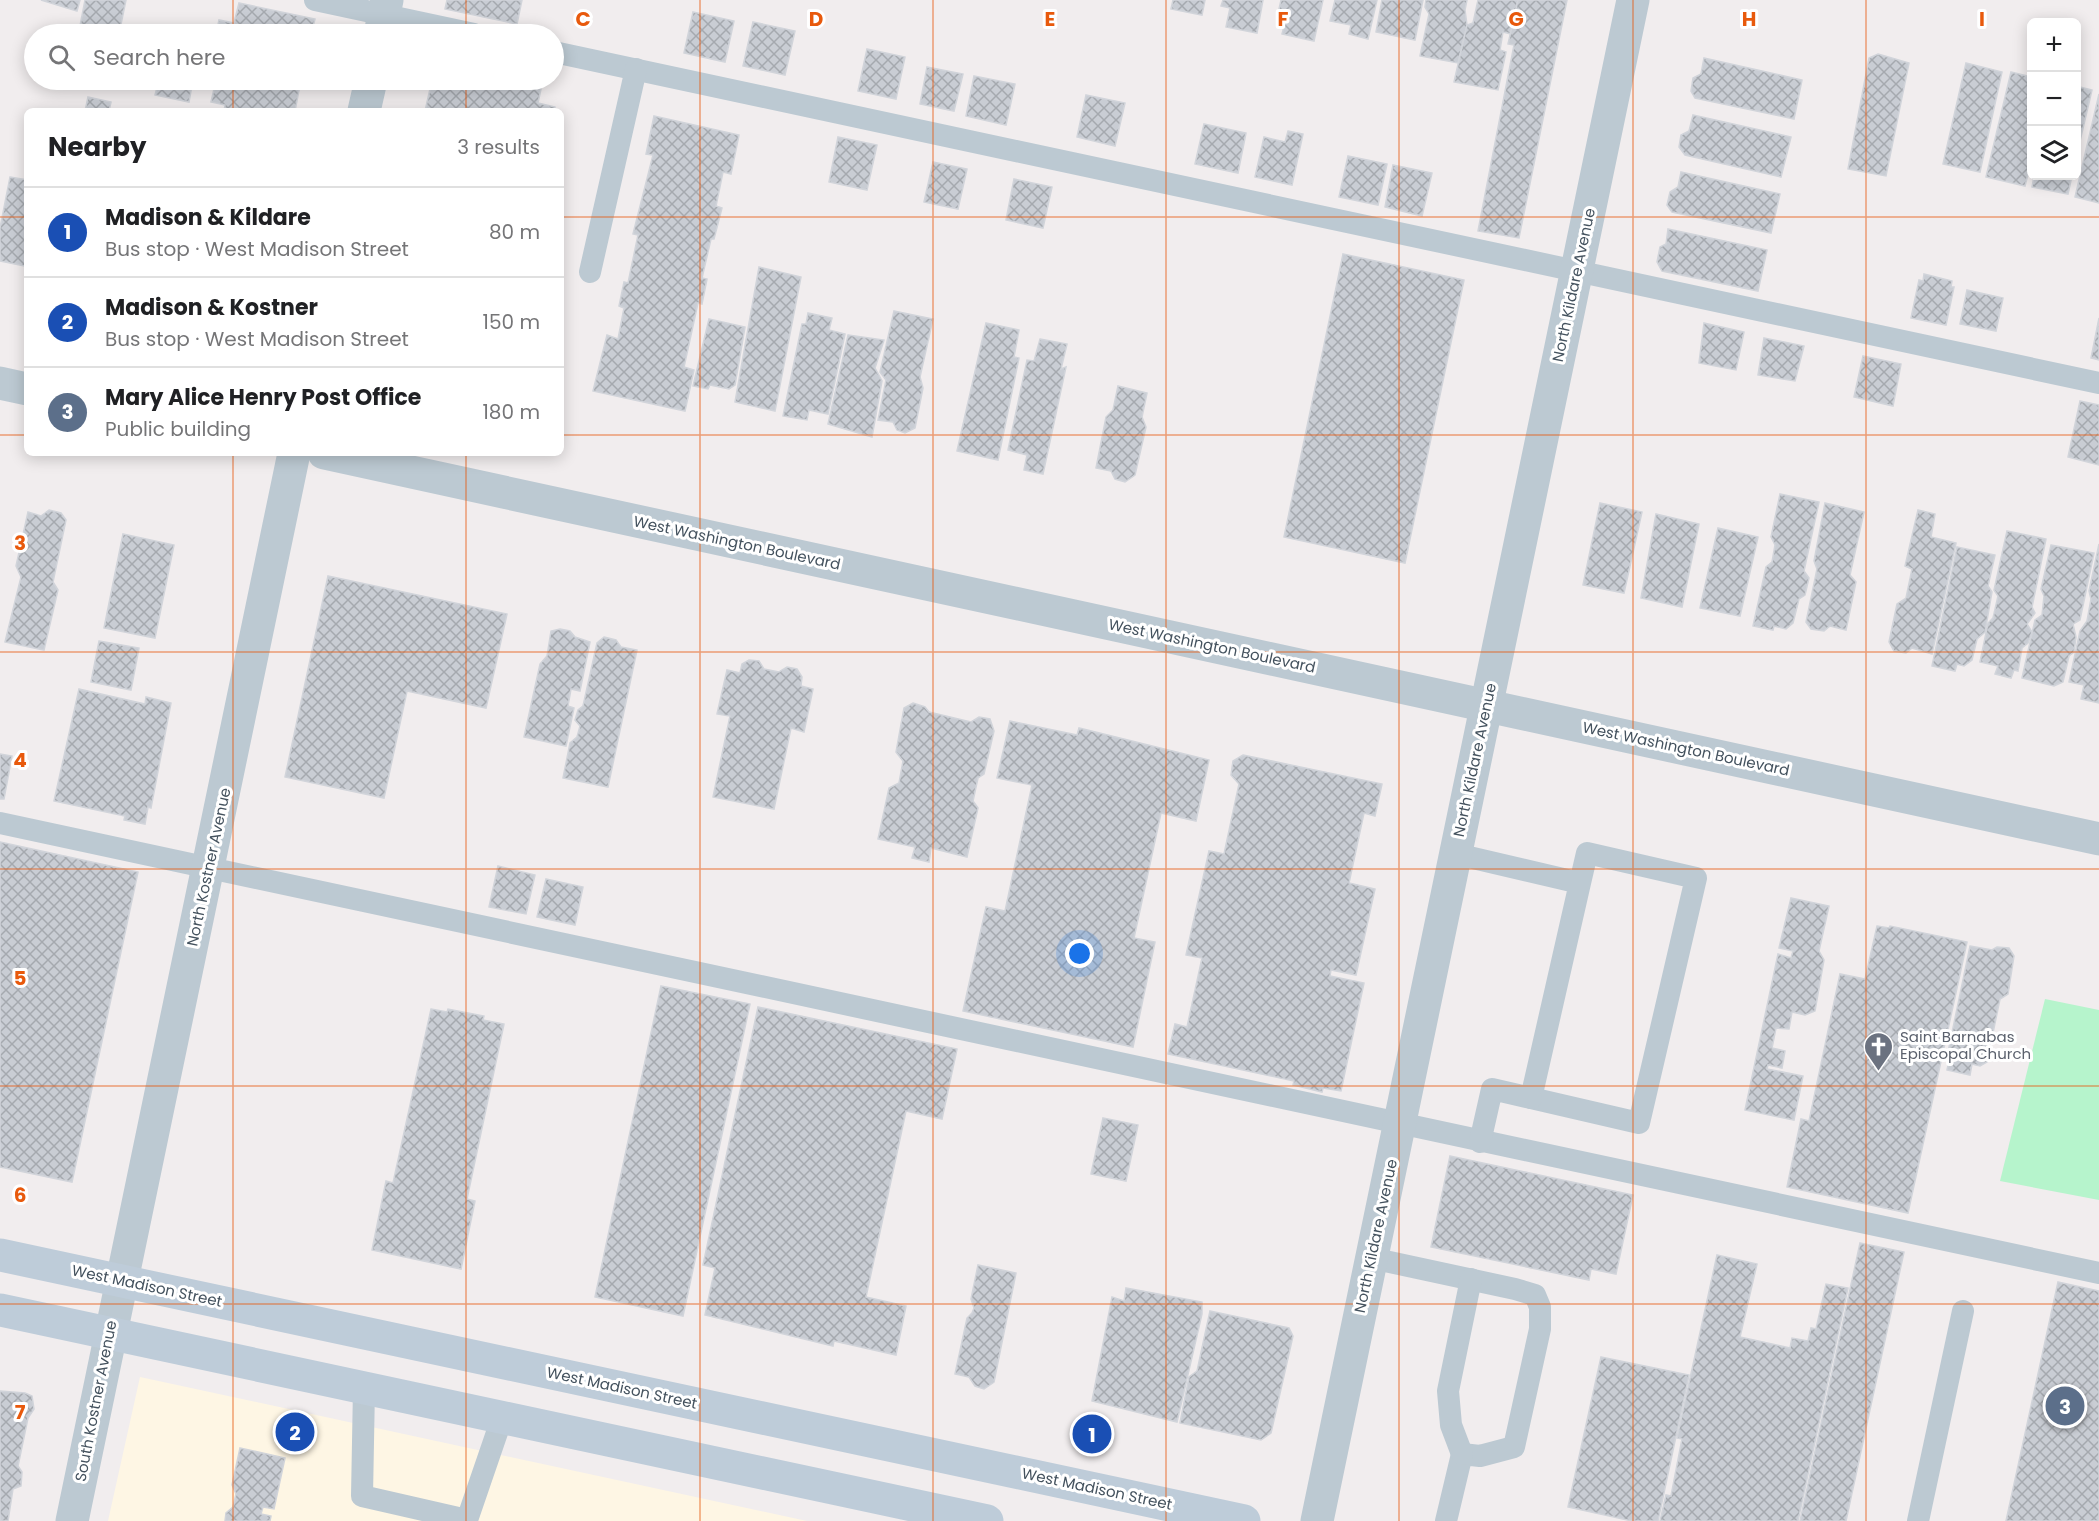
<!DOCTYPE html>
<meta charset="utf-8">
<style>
body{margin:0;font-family:Poppins,sans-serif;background:#f2f2f2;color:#202124}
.controls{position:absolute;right:18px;top:18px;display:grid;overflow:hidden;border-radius:9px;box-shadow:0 3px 15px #0003}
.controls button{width:54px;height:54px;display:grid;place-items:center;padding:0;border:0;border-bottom:2px solid #e0e0e0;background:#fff;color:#202124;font:30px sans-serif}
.you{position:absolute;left:1080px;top:954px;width:21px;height:21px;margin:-15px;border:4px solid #fff;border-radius:50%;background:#1a73e8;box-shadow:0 0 0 9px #1a73e833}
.badge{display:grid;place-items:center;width:39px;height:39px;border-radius:50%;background:#111827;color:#fff;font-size:20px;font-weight:700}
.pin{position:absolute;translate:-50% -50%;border:3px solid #fff;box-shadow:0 2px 6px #0006}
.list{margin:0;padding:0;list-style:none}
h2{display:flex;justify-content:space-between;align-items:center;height:78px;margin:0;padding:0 24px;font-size:26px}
h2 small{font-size:20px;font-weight:400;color:#757577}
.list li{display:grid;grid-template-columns:39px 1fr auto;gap:18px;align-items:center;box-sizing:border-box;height:90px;padding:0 24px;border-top:2px solid #e0e0e0}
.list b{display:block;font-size:22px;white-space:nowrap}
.list p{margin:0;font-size:20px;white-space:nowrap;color:#757577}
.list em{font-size:20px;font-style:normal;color:#757577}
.icon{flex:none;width:33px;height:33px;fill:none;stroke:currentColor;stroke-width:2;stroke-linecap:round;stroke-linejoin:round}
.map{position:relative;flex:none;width:2099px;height:1521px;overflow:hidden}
.search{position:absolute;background:#fff;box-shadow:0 3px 15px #0003;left:24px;top:24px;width:540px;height:66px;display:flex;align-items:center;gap:15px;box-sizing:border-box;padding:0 21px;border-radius:33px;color:#757577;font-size:22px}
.panel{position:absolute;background:#fff;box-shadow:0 3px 15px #0003;left:24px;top:108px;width:540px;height:348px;border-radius:9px}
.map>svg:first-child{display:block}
.commercial{fill:#fef6e4}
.pitch{fill:#b6f4cc}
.building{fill:url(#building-cross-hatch);stroke:#d1d4da;stroke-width:1.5}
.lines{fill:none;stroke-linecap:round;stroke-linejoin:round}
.service{stroke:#bcc9d2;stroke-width:22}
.minor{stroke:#bcc9d2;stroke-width:33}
.tertiary{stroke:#bcc9d2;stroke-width:33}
.secondary{stroke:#beccd9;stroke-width:33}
.grid{fill:none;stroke:#e8590c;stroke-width:1.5;stroke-opacity:0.55}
.labels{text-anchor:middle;stroke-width:6;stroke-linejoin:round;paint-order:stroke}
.street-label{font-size:15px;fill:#44525e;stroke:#fff}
.worship-label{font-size:15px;fill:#5b616d;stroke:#fff;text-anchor:start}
.grid-label{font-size:20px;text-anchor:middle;font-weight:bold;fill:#e8590c;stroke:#fff;stroke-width:6;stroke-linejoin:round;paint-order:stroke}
</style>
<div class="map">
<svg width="2099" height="1521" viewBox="0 0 2099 1521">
<defs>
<pattern id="building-cross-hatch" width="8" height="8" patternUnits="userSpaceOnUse" patternTransform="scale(1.5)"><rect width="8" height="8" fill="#c9cdd4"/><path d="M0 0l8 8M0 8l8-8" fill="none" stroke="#a5a9af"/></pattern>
</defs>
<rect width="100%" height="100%" fill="#f1edee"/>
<!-- commercial -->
<path class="commercial" d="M 140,1377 L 807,1521 L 108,1521 Z"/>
<!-- pitch -->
<path class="pitch" d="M 2045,999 L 2099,1010 L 2099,1200 L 2000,1181 Z"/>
<!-- building -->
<g class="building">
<path d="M 41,0 L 80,0 L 77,11 Z"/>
<path d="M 85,0 L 126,0 L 119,34 L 80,26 Z"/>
<path d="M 447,0 L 522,0 L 517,24 L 445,9 Z"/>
<path d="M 1173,0 L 1205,0 L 1202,15 L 1171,9 Z"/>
<path d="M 1223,0 L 1263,0 L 1257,33 L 1226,27 L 1230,8 L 1221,6 Z"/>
<path d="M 1281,0 L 1323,0 L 1314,41 L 1282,34 L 1286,19 L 1277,18 Z"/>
<path d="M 1335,0 L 1377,0 L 1368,39 L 1349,34 L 1351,25 L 1330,21 Z"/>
<path d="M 1382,0 L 1423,0 L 1415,40 L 1376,32 Z"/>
<path d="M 1426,0 L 1467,0 L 1465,10 L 1467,25 L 1458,63 L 1420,56 L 1429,14 L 1425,7 Z"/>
<path d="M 1478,0 L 1518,0 L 1511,34 L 1503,32 L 1500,50 L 1506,52 L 1498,90 L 1454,82 L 1467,25 L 1473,23 Z"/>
<path d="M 1518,0 L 1567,0 L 1519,238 L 1478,231 L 1514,45 L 1508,44 Z"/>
<path d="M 239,3 L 315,19 L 311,34 L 216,34 L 219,20 L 234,23 Z"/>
<path d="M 693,12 L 734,21 L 725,62 L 684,53 Z"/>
<path d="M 753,22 L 795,31 L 785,75 L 743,66 Z"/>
<path d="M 867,49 L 905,57 L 896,99 L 858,91 Z"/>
<path d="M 1878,54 L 1909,63 L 1886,176 L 1848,169 L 1869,58 Z"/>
<path d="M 1704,58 L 1802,80 L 1794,119 L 1695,98 L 1691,91 L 1693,78 L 1701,74 Z"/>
<path d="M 1966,63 L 2002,72 L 1980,172 L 1943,164 Z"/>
<path d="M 927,67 L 963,74 L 954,111 L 920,104 Z"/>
<path d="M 2011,72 L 2032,77 L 2032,159 L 2025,186 L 1986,177 Z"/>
<path d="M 974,76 L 1015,84 L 1006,125 L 966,116 Z"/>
<path d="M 159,80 L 193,80 L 189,102 L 155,95 Z"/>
<path d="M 216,80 L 301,80 L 295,111 L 224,111 L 225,105 L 211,102 Z"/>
<path d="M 432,80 L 530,80 L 529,86 L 541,89 L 538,103 L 555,107 L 554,111 L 425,111 Z"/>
<path d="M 2076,86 L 2092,90 L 2076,158 Z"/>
<path d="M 2099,94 L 2099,203 L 2075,197 Z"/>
<path d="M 1086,95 L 1125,103 L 1115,146 L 1077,137 Z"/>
<path d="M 88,97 L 111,102 L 109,111 L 85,111 Z"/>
<path d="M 1693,115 L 1791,137 L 1781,177 L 1685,155 L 1679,147 L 1681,135 L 1689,131 Z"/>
<path d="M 654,116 L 739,135 L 731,174 L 723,172 L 716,206 L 722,208 L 714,239 L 711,239 L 702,278 L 707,279 L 702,304 L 698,303 L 684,367 L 694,370 L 685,411 L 593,391 L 607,335 L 618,339 L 624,308 L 619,306 L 624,282 L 628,283 L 638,235 L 633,234 L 653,155 L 646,154 Z"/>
<path d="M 1204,124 L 1246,133 L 1238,173 L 1195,164 Z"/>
<path d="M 1288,131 L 1303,134 L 1292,185 L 1255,177 L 1264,137 L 1285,142 Z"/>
<path d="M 838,137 L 877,145 L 867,190 L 829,182 Z"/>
<path d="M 1348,156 L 1387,164 L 1378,205 L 1339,197 Z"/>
<path d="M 933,162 L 967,169 L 958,209 L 924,202 Z"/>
<path d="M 1393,165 L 1432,173 L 1422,216 L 1385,207 Z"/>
<path d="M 1681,172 L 1780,194 L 1771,233 L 1672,212 L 1667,205 L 1670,192 L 1678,187 Z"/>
<path d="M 2034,176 L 2072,176 L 2068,194 L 2032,187 Z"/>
<path d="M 10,177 L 27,180 L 25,266 L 0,261 L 0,228 Z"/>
<path d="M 1014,179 L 1052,187 L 1043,228 L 1006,220 Z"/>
<path d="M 1668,229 L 1767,250 L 1758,291 L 1662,271 L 1657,262 L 1660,247 L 1666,244 Z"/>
<path d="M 1343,254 L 1464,280 L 1405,563 L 1284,537 Z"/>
<path d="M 759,267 L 801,277 L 775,411 L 735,402 Z"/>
<path d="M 1924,274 L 1952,281 L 1951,287 L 1954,287 L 1946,325 L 1911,318 L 1919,280 L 1923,281 Z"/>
<path d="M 1967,290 L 2003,298 L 1996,331 L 1960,324 Z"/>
<path d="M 894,311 L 933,319 L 920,377 L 923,388 L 915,428 L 905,433 L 897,430 L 893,422 L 878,420 L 886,380 L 880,372 Z"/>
<path d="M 808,313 L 832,318 L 829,330 L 845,334 L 828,414 L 809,410 L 807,420 L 783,416 L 802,324 L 806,324 Z"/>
<path d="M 2099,318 L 2099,360 L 2091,358 Z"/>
<path d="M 709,319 L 745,327 L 735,385 L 729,389 L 710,385 L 708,389 L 693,386 Z"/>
<path d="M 986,323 L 1019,330 L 1014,357 L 1019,358 L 998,460 L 957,451 Z"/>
<path d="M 1704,323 L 1744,332 L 1736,370 L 1699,363 Z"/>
<path d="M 848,335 L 884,340 L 875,368 L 882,381 L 872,437 L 828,424 Z"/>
<path d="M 1764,338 L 1804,346 L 1795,381 L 1758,375 Z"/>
<path d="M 1040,339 L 1067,344 L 1061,369 L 1066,367 L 1043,474 L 1024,470 L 1027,455 L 1008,450 L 1027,360 L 1034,361 Z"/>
<path d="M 1863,356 L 1901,364 L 1893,406 L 1854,397 Z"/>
<path d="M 1118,386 L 1147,393 L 1142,417 L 1146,427 L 1135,475 L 1125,482 L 1115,479 L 1111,471 L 1096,468 L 1106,417 L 1113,410 Z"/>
<path d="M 2080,401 L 2099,405 L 2099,465 L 2068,457 Z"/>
<path d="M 1780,494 L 1819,502 L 1804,571 L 1809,578 L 1805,595 L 1799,599 L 1793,623 L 1786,629 L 1774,626 L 1773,630 L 1753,626 L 1766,567 L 1772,562 L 1775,545 L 1771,537 Z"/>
<path d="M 1600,503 L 1642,512 L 1624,593 L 1583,585 Z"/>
<path d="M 1825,503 L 1864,512 L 1850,575 L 1856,582 L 1846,630 L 1830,626 L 1824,631 L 1811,629 L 1806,622 L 1817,569 L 1814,561 Z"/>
<path d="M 49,510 L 61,513 L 66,520 L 53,582 L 58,590 L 44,650 L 5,642 L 21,577 L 16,566 L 28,512 L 41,516 Z"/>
<path d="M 1918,510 L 1935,514 L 1931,537 L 1956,543 L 1932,654 L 1912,648 L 1906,653 L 1894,651 L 1889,642 L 1897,604 L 1906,598 L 1912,569 L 1905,566 Z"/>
<path d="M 1656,514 L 1699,524 L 1682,607 L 1641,598 Z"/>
<path d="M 1718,528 L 1758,537 L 1740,616 L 1700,608 Z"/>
<path d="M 2007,531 L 2046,539 L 2032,607 L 2035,613 L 2027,624 L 2032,632 L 2028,643 L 2022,648 L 2018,671 L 2014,670 L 2011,678 L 1995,674 L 1998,666 L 1980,662 L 1988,623 L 1993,618 L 1998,596 L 1994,590 Z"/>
<path d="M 123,534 L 174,545 L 155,638 L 104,628 Z"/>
<path d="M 2099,544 L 2099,703 L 2081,699 L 2084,685 L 2069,682 L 2080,631 L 2087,621 L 2091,599 L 2089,591 Z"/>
<path d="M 2051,545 L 2094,553 L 2080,620 L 2073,624 L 2076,637 L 2074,652 L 2069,656 L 2063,682 L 2054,686 L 2022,678 L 2035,620 L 2042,615 L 2044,596 L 2041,589 Z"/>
<path d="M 1957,547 L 1995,555 L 1988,586 L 1992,592 L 1985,632 L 1977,639 L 1972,660 L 1964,666 L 1957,664 L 1955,671 L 1932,666 Z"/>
<path d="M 328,576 L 507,614 L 486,708 L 407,691 L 384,798 L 285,777 Z"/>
<path d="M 560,629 L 570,631 L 575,637 L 590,642 L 580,691 L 571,689 L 568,706 L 574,708 L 566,746 L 524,737 L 540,664 L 547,656 L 551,631 Z"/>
<path d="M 604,637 L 616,640 L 621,647 L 637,650 L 608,787 L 563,778 L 570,743 L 577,737 L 580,726 L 575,720 L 578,710 L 583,706 L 597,643 Z"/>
<path d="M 99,641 L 139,648 L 131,690 L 91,682 Z"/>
<path d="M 749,660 L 759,661 L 764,669 L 779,672 L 787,667 L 797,669 L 802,677 L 801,686 L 813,689 L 804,732 L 791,728 L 774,809 L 713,797 L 730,716 L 717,714 L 727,670 L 740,673 L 742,664 Z"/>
<path d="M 79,689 L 145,704 L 146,697 L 171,703 L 151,808 L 148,807 L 145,824 L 124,820 L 125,816 L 54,801 Z"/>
<path d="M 913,703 L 925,707 L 929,712 L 971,722 L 979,717 L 990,719 L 994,731 L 984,774 L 978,778 L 973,801 L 978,808 L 967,857 L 931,848 L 929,862 L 912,858 L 915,847 L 878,839 L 889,788 L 899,783 L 903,761 L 896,752 L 904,708 Z"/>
<path d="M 1010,721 L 1077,735 L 1079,728 L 1209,760 L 1196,821 L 1161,813 L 1134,938 L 1155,942 L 1133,1047 L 963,1011 L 986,907 L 1005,911 L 1032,785 L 997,778 Z"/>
<path d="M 0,754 L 12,756 L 4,799 L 0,799 Z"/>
<path d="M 1243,755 L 1382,784 L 1375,816 L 1364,813 L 1349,883 L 1375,889 L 1356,975 L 1331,970 L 1330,976 L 1364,983 L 1341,1091 L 1323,1088 L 1322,1092 L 1293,1085 L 1294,1081 L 1168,1054 L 1175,1024 L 1187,1027 L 1202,958 L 1186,955 L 1209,851 L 1224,854 L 1239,784 L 1231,775 L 1233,761 Z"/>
<path d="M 0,842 L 138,872 L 72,1182 L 0,1167 Z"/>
<path d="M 498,866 L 535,875 L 526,914 L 489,907 Z"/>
<path d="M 546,879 L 583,887 L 575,925 L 537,917 Z"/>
<path d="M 1791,898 L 1829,906 L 1819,951 L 1824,960 L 1815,1011 L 1805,1015 L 1792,1012 L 1789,1029 L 1776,1028 L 1772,1048 L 1785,1051 L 1782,1068 L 1768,1065 L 1767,1069 L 1803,1076 L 1794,1120 L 1745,1110 L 1778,954 L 1791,958 L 1793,951 L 1779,948 Z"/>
<path d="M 1877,926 L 1889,928 L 1890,926 L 1967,942 L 1908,1213 L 1787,1187 L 1801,1119 L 1809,1121 L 1840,974 L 1865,979 Z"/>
<path d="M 1970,946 L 1992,950 L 1997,947 L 2009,948 L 2014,956 L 2008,994 L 2000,999 L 1987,1062 L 1980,1066 L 1972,1064 L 1970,1075 L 1947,1070 L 1951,1052 L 1948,1052 Z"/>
<path d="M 661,986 L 750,1004 L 683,1316 L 595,1297 Z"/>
<path d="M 758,1007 L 957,1049 L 942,1119 L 906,1111 L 866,1297 L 906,1306 L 896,1355 L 834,1341 L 833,1346 L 705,1315 L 715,1268 L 703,1265 Z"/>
<path d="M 431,1009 L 447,1012 L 448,1009 L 484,1016 L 483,1020 L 504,1024 L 467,1199 L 475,1201 L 461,1269 L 372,1250 L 386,1181 L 393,1183 Z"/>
<path d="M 1103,1118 L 1138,1125 L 1126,1181 L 1091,1174 Z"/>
<path d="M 1450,1156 L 1633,1195 L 1616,1274 L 1591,1269 L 1589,1280 L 1431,1247 Z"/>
<path d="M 1860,1243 L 1904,1252 L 1846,1521 L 1800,1521 Z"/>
<path d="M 1717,1255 L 1757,1264 L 1740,1337 L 1790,1348 L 1792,1338 L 1808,1341 L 1811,1328 L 1816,1329 L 1826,1284 L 1848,1288 L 1798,1521 L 1660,1521 L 1666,1495 L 1671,1496 L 1682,1439 L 1677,1438 Z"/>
<path d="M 978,1265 L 1016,1273 L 994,1382 L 984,1389 L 975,1386 L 969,1377 L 955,1374 L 967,1318 L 972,1313 L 974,1308 L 971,1299 Z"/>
<path d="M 2058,1282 L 2099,1291 L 2099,1521 L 2006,1521 Z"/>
<path d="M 1126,1288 L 1202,1302 L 1202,1314 L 1177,1422 L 1092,1401 L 1112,1297 L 1124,1301 Z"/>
<path d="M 1210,1311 L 1289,1328 L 1293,1336 L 1271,1433 L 1261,1440 L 1180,1423 L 1189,1377 L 1197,1371 Z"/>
<path d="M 1601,1357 L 1689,1375 L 1658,1521 L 1632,1521 L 1568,1507 Z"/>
<path d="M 0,1391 L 25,1393 L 32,1396 L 34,1409 L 28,1418 L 18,1466 L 22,1472 L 21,1486 L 13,1489 L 8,1521 L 0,1521 Z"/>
<path d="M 240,1448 L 285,1458 L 274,1509 L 263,1507 L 261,1514 L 271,1516 L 270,1521 L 225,1521 L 226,1513 L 233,1507 L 236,1494 L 232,1485 Z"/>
</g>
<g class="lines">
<!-- service -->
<g class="service">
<path d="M 315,0 L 474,34"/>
<path d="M 554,52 L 2099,383"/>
<path d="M 590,272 L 636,69"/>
<path d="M 0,823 L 2099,1273"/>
<path d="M 1456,854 L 1580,883 L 1531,1098 L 1639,1123 L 1696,878 L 1587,853 L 1580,883"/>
<path d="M 1480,1142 L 1492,1089 L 1531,1098"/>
<path d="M 1371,1258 L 1515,1289 L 1535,1295 L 1540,1307 L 1540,1329 L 1514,1447 L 1480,1456 L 1462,1454 L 1446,1521"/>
<path d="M 364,1388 L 362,1496 L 467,1520 L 502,1418"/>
<path d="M 1462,1454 L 1451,1425 L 1448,1391 L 1471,1279"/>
<path d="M 1918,1521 L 1963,1311"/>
</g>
<!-- minor -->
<g class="minor">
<path d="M 380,34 L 387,0"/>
<path d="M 364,111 L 371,80"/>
<path d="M 1317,1521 L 1633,0"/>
</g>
<!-- tertiary -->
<g class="tertiary">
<path d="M 0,383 L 27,389"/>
<path d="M 324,453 L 2099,839"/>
<path d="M 72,1521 L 294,453"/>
</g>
<!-- secondary -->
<g class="secondary">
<path d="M 0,1255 L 1244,1521"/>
<path d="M 0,1310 L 987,1521"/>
</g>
</g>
<!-- grid -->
<path class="grid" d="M 233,0 L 233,34M 466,0 L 466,34M 700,0 L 700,1521M 933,0 L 933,1521M 1166,0 L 1166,1521M 1399,0 L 1399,1521M 1633,0 L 1633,1521M 1866,0 L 1866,1521M 233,80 L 233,111M 466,80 L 466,111M 0,217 L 27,217M 561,217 L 2099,217M 0,435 L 27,435M 561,435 L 2099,435M 233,453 L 233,1521M 466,453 L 466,1521M 0,652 L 2099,652M 0,869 L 2099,869M 0,1086 L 2099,1086M 0,1304 L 2099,1304"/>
<!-- icons -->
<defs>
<symbol id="church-pin" viewBox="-11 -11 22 30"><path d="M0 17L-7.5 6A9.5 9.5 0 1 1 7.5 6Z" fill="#6b7280" stroke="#fff"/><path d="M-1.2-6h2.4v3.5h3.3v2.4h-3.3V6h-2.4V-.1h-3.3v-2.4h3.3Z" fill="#fff"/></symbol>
</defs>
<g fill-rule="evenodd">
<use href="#church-pin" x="1862" y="1030" width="33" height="45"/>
</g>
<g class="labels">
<!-- street labels -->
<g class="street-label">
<text transform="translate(1574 285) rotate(-78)" y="5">North Kildare Avenue</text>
<text transform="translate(737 543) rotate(12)" y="5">West Washington Boulevard</text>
<text transform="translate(1212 646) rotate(12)" y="5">West Washington Boulevard</text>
<text transform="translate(1686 749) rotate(12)" y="5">West Washington Boulevard</text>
<text transform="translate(1475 760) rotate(-78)" y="5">North Kildare Avenue</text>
<text transform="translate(209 867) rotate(-78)" y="5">North Kostner Avenue</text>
<text transform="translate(1376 1236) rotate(-78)" y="5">North Kildare Avenue</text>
<text transform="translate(147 1286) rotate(12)" y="5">West Madison Street</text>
<text transform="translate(622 1388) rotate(12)" y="5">West Madison Street</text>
<text transform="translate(96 1401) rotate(-79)" y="5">South Kostner Avenue</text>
<text transform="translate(1097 1489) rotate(12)" y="5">West Madison Street</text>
</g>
<!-- worship labels -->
<g class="worship-label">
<text x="1900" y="1042">Saint Barnabas<tspan x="1900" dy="17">Episcopal Church</tspan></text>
</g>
</g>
<g class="grid-label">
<text x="583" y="26">C</text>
<text x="816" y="26">D</text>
<text x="1050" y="26">E</text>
<text x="1283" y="26">F</text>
<text x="1516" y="26">G</text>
<text x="1749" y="26">H</text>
<text x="1982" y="26">I</text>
<text x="20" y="550">3</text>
<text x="20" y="767">4</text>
<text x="20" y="985">5</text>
<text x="20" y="1202">6</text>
<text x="20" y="1419">7</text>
</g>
</svg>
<div class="controls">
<button>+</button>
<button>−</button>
<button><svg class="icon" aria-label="layers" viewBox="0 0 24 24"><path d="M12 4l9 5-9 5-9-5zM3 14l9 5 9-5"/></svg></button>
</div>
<div class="you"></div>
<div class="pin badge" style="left:1092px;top:1434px;background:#1a4fb4">1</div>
<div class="pin badge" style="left:295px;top:1432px;background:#1a4fb4">2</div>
<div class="pin badge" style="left:2065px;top:1406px;background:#5c6f8a">3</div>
<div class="search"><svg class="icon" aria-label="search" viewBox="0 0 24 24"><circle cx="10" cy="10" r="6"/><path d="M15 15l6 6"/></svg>Search here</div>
<section class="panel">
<h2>Nearby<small>3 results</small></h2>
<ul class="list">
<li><span class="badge" style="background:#1a4fb4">1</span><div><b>Madison &amp; Kildare</b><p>Bus stop · West Madison Street</p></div><em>80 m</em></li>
<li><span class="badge" style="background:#1a4fb4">2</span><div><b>Madison &amp; Kostner</b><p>Bus stop · West Madison Street</p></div><em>150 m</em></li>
<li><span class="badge" style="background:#5c6f8a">3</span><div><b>Mary Alice Henry Post Office</b><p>Public building</p></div><em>180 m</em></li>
</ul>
</section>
</div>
